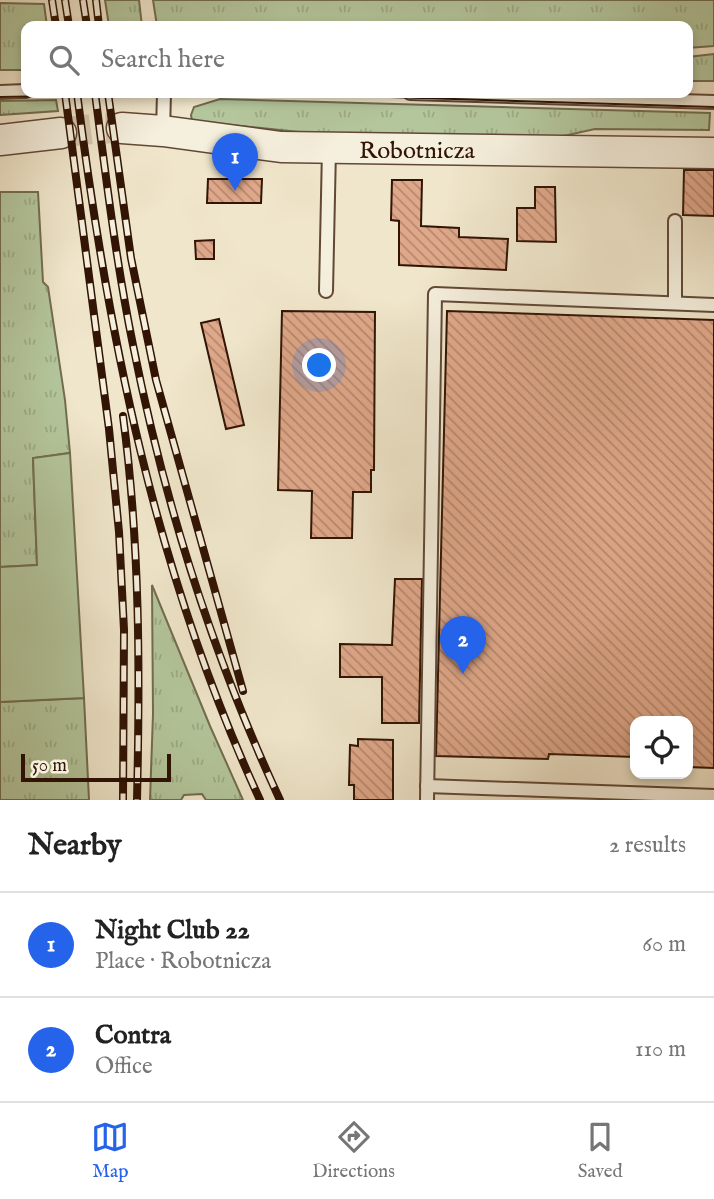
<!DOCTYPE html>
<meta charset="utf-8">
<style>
body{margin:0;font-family:"IM FELL English",serif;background:#f6f6f6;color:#222}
.controls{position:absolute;right:21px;bottom:21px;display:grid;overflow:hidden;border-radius:14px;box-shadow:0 4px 10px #0003}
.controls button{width:63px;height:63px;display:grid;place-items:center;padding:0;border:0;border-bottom:2px solid #e0e0e0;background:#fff;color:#222;font:35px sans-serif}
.scale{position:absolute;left:21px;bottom:18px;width:150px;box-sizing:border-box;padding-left:7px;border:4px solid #311404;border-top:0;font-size:19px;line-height:24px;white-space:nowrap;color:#311404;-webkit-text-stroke:5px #f5efdd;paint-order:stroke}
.you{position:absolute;left:320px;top:366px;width:24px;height:24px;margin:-18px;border:5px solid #fff;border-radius:50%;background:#1a73e8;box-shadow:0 0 0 10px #1a73e833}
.badge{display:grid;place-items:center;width:46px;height:46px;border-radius:50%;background:#2563eb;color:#fff;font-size:23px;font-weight:700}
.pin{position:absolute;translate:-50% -58px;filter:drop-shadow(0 2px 4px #0008)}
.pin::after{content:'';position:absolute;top:37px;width:24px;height:21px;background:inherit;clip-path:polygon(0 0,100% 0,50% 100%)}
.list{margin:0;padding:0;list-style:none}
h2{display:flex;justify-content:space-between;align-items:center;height:91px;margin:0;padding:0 28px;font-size:30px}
h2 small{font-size:23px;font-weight:400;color:#767676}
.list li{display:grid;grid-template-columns:46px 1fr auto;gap:21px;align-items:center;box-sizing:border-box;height:105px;padding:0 28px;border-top:2px solid #e0e0e0}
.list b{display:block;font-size:26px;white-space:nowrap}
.list p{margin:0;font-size:23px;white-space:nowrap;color:#767676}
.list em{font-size:23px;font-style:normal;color:#767676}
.icon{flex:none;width:38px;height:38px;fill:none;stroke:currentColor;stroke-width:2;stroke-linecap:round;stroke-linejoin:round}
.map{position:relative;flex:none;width:714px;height:800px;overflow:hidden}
.search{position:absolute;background:#fff;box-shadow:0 4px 10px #0003;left:21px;right:21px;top:21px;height:77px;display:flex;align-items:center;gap:18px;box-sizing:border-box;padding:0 24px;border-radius:14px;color:#767676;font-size:26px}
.sheet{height:301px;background:#fff}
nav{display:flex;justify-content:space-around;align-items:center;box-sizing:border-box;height:98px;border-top:2px solid #e0e0e0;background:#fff;font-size:19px;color:#767676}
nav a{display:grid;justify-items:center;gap:4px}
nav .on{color:#2563eb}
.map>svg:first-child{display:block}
.grass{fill:url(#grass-tufts);stroke:#726d50;stroke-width:2}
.green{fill:#b4c69c;stroke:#726d50;stroke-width:2}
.building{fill:url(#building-back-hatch);stroke:#311404;stroke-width:2}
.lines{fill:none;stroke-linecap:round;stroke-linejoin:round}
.tertiary-tunnel{stroke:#d3c6ad;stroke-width:30;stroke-dasharray:30 15;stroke-linecap:butt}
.service-casing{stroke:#614836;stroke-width:16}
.tertiary-casing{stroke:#614836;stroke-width:33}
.service{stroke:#f5efdd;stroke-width:12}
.tertiary{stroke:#f5efdd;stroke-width:30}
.tram{stroke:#311404;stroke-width:2}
.rail-casing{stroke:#311404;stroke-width:8}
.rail{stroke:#f5efdd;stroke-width:5;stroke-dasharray:16;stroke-linecap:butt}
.labels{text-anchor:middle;stroke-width:6;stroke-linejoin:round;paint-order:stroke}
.street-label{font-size:24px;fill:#311404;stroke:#f5efdd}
</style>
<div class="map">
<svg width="714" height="800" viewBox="0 0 714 800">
<defs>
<pattern id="grass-tufts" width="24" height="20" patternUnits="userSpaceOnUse" patternTransform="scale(1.75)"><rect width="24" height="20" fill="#b4c69c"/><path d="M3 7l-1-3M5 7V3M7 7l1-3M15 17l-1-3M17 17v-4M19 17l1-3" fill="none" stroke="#9ba985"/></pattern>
<pattern id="building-back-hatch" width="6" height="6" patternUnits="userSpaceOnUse" patternTransform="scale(1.75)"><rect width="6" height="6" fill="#e0a88a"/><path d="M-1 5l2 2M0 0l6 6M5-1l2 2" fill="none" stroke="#b6886f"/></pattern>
</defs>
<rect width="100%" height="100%" fill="#f0e6cb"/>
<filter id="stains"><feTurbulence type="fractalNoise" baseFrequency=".00286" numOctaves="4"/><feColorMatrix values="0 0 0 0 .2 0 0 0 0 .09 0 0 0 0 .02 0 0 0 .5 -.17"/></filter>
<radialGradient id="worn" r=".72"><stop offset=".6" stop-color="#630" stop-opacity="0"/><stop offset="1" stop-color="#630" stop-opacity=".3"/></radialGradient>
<!-- grass -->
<g class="grass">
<path d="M 105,0 L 139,0 L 142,26 L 109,26 Z"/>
<path d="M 153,0 L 714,0 L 714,46 L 688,48 L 688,26 L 157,26 Z"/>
<path d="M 0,3 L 44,4 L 47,26 L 26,26 L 26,70 L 0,70 Z"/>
<path d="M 714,54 L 714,81 L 688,81 L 688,57 Z"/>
<path d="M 220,99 L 710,113 L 709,130 L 595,129 L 559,137 L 309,133 L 192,121 L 191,115 L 194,107 Z"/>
<path d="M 56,100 L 58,111 L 0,115 L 0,101 Z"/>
<path d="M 0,192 L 38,192 L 43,282 L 48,287 L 65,400 L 70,453 L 33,458 L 37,565 L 0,567 Z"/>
<path d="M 152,585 L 210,726 L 243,800 L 206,800 L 202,794 L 184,795 L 181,800 L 150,800 L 153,714 Z"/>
<path d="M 84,698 L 89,800 L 0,800 L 0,702 Z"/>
</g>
<!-- green -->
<path class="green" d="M 70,453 L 84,698 L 0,702 L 0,567 L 37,565 L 33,458 Z"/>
<!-- building -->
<g class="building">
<path d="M 684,170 L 714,170 L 714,216 L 683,215 Z"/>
<path d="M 208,179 L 262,179 L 261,203 L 207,203 Z"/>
<path d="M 392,180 L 422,180 L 421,226 L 459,228 L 459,237 L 508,239 L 506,270 L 399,265 L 399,221 L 391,220 Z"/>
<path d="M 535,187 L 555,187 L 556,242 L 517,241 L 517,208 L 535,208 Z"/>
<path d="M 214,240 L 214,259 L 196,259 L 195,241 Z"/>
<path d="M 282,311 L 375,312 L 374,470 L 371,470 L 371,492 L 353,492 L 352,538 L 311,538 L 312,491 L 278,490 Z"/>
<path d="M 447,311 L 714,320 L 714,768 L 688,767 L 688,721 L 635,721 L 635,757 L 549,754 L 548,759 L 436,756 Z"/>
<path d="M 219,319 L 244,425 L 226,429 L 201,323 Z"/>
<path d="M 395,579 L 422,579 L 419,723 L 382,723 L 382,677 L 340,677 L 340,644 L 392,645 Z"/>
<path d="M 358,739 L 393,740 L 393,800 L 354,800 L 354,785 L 349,785 L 350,745 L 358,746 Z"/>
</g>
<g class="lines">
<!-- tertiary-tunnel -->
<path class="tertiary-tunnel" d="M 61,133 L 91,129 L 122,128"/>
<defs>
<g id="service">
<path d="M 0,92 L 26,91"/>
<path d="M 410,93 L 714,102"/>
<path d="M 163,131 L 164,93"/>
<path d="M 326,291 L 329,149"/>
<path d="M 675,303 L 675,221"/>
<path d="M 427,786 L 714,796"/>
<path d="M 427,800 L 435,294 L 714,305"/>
</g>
<g id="tertiary">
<path d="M 122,128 L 163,131 L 281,147 L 714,153"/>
<path d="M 0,140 L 61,133"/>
</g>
</defs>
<!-- service casing -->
<use href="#service" class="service-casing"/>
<!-- tertiary casing -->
<use href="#tertiary" class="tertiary-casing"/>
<!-- service -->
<use href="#service" class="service"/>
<!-- tertiary -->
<use href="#tertiary" class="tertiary"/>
<!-- tram -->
<g class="tram">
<path d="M 117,95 L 358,96 L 714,107"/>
<path d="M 0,97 L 56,96"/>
</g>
<defs>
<g id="rail">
<path d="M 52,0 L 56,26"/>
<path d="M 65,0 L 69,26"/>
<path d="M 83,0 L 87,26"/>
<path d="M 96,0 L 99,26"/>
<path d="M 65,93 L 109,429 L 119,532 L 124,630 L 123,800"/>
<path d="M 77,93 C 108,337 156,575 260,800"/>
<path d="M 95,93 C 106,177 116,262 133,345 C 164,501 213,656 280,800"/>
<path d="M 108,93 L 131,258 L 156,380 L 243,691"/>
<path d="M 123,416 C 140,544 140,671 137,800"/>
</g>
</defs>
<!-- rail casing -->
<use href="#rail" class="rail-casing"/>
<!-- rail -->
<use href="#rail" class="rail"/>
</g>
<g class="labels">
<!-- street labels -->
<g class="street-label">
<text x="417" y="158">Robotnicza</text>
</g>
</g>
<rect width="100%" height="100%" filter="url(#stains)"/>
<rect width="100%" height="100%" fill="url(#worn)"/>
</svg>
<div class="controls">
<button><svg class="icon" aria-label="locate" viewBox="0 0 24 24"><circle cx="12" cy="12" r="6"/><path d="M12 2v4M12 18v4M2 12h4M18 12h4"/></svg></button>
</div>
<div class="scale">50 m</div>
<div class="you"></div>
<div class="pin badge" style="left:235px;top:191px">1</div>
<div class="pin badge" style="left:463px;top:674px">2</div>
<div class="search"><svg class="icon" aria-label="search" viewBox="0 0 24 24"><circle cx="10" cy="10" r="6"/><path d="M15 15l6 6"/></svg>Search here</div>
</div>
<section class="sheet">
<h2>Nearby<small>2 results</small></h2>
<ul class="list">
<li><span class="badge">1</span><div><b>Night Club 22</b><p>Place · Robotnicza</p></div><em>60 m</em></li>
<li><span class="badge">2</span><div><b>Contra</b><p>Office</p></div><em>110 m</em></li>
</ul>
</section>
<nav>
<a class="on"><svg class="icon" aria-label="map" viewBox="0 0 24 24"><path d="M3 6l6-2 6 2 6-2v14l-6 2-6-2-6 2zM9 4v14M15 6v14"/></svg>Map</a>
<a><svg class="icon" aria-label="directions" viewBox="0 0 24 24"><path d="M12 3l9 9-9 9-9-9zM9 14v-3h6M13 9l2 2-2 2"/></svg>Directions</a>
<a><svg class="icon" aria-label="saved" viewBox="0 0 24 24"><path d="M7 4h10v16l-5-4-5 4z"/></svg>Saved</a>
</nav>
